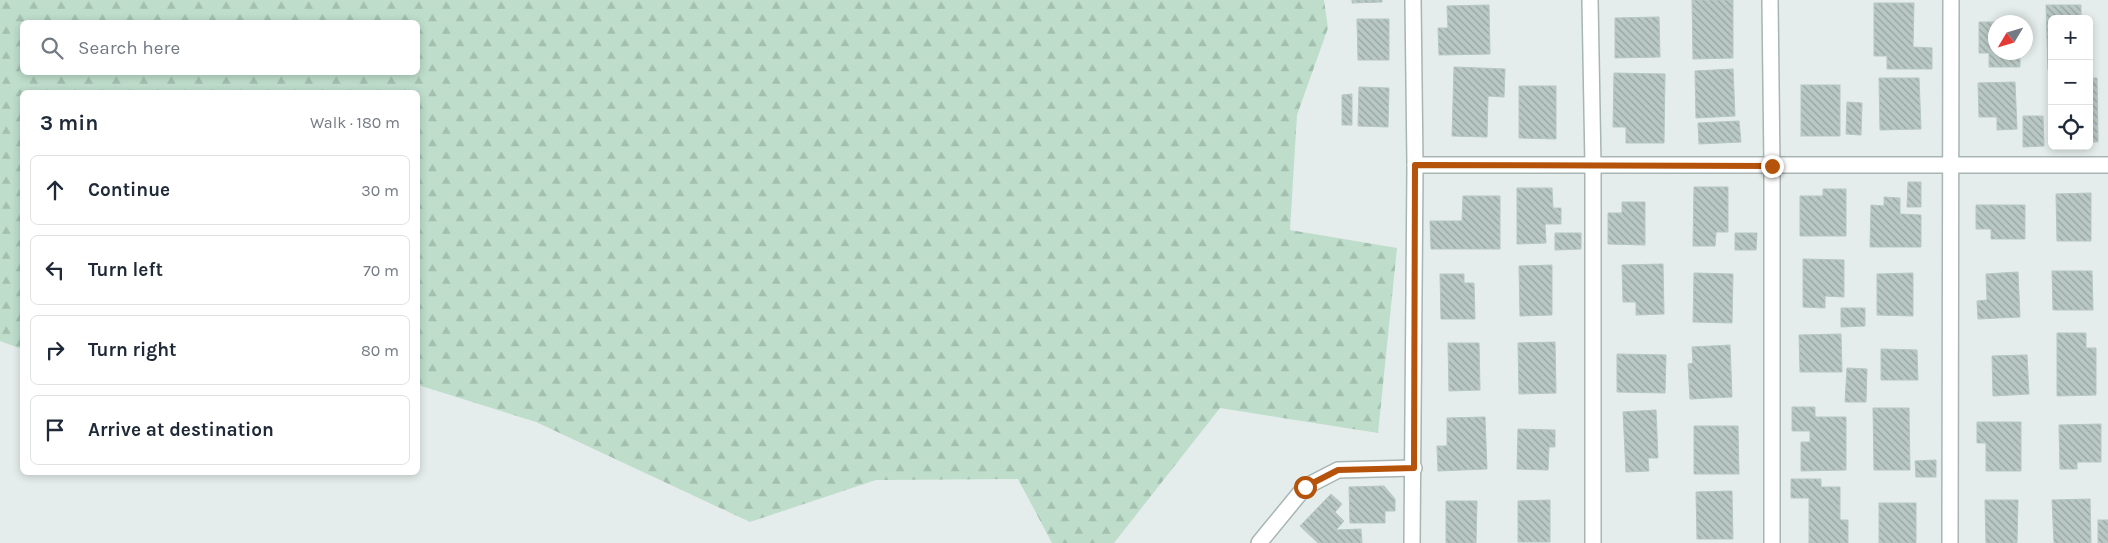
<!DOCTYPE html>
<meta charset="utf-8">
<style>
body{margin:0;font-family:Karla,sans-serif;background:#f2f2f3;color:#1f2937}
.controls{position:absolute;right:15px;top:15px;display:grid;overflow:hidden;border-radius:8px;box-shadow:0 2px 8px #0003}
.controls button{width:45px;height:45px;display:grid;place-items:center;padding:0;border:0;border-bottom:1px solid #e0e1e3;background:#fff;color:#1f2937;font:25px sans-serif}
.compass{position:absolute;left:1988px;top:15px;width:45px;height:45px;border-radius:50%;background:#fff;box-shadow:0 2px 8px #0003;rotate:232deg}
.stop{position:absolute;width:15px;height:15px;margin:-11px;border:4px solid #b45309;border-radius:50%;background:#fff}
.stop.end{background:#b45309;border-color:#fff;box-shadow:0 1px 5px #0008}
.list{margin:0;padding:0;list-style:none}
h2{display:flex;justify-content:space-between;align-items:center;height:65px;margin:0;padding:0 20px;font-size:21px}
h2 small{font-size:16px;font-weight:400;color:#747a83}
.list li{display:grid;grid-template-columns:32px 1fr auto;gap:15px;align-items:center;box-sizing:border-box;height:70px;margin:0 10px 10px;padding:0 10px;border:1px solid #e0e1e3;border-radius:8px}
.list b{display:block;font-size:19px;white-space:nowrap}
.list em{font-size:16px;font-style:normal;color:#747a83}
.icon{flex:none;width:28px;height:28px;fill:none;stroke:currentColor;stroke-width:2;stroke-linecap:round;stroke-linejoin:round}
.map{position:relative;flex:none;width:2108px;height:543px;overflow:hidden}
.search{position:absolute;background:#fff;box-shadow:0 2px 8px #0003;left:20px;top:20px;width:400px;height:55px;display:flex;align-items:center;gap:12px;box-sizing:border-box;padding:0 18px;border-radius:8px;color:#747a83;font-size:19px}
.panel{position:absolute;background:#fff;box-shadow:0 2px 8px #0003;left:20px;top:90px;width:400px;height:385px;border-radius:8px}
.map>svg:first-child{display:block}
.forest{fill:url(#forest-firs);fill-rule:evenodd}
.building{fill:url(#building-back-hatch);stroke:#b7c7c3}
.lines{fill:none;stroke-linecap:round;stroke-linejoin:round}
.street-casing{stroke:#a7b5b3;stroke-width:18}
.street{stroke:#fff;stroke-width:15}
.route{stroke:#b45309;stroke-width:6}
</style>
<div class="map">
<svg width="2108" height="543" viewBox="0 0 2108 543">
<defs>
<pattern id="forest-firs" width="22" height="20" patternUnits="userSpaceOnUse" patternTransform="scale(1.25)"><rect width="22" height="20" fill="#beddcb"/><path d="M5 1l3.5 6h-7zM16 11l3.5 6h-7z" fill="#a3bfaf"/></pattern>
<pattern id="building-back-hatch" width="6" height="6" patternUnits="userSpaceOnUse" patternTransform="scale(1.25)"><rect width="6" height="6" fill="#b9c8c4"/><path d="M-1 5l2 2M0 0l6 6M5-1l2 2" fill="none" stroke="#96a4a0"/></pattern>
</defs>
<rect width="100%" height="100%" fill="#e4edeb"/>
<!-- forest -->
<path class="forest" d="M 0,0 L 1324,0 L 1328,28 L 1297,115 L 1290,230 L 1397,248 L 1378,433 L 1220,408 L 1114,543 L 1052,543 L 1018,479 L 876,480 L 750,522 L 536,422 L 418,385 L 418,92 L 22,92 L 22,349 L 0,341 ZM 22,22 L 418,22 L 418,72 L 22,72 Z"/>
<!-- building -->
<g class="building">
<path d="M 1352,0 L 1382,0 L 1382,2 L 1352,3 Z"/>
<path d="M 1692,0 L 1733,0 L 1733,58 L 1693,59 Z"/>
<path d="M 1874,3 L 1914,3 L 1913,47 L 1932,48 L 1932,69 L 1887,69 L 1887,56 L 1874,56 Z"/>
<path d="M 1489,5 L 1490,54 L 1439,55 L 1438,28 L 1448,28 L 1447,6 Z"/>
<path d="M 2046,5 L 2081,5 L 2081,19 L 2052,19 L 2052,70 L 2048,70 Z"/>
<path d="M 1659,17 L 1660,57 L 1615,58 L 1615,18 Z"/>
<path d="M 1357,19 L 1389,19 L 1389,60 L 1358,60 Z"/>
<path d="M 1979,22 L 2020,22 L 1996,22 L 1996,52 L 2020,52 L 2020,67 L 1989,67 L 1989,53 L 1979,53 Z"/>
<path d="M 1454,67 L 1505,69 L 1504,97 L 1488,96 L 1487,137 L 1452,136 Z"/>
<path d="M 1733,69 L 1735,116 L 1696,118 L 1695,71 Z"/>
<path d="M 1614,73 L 1665,74 L 1664,143 L 1626,143 L 1626,127 L 1613,127 Z"/>
<path d="M 1879,78 L 1919,78 L 1921,129 L 1880,130 Z"/>
<path d="M 2089,78 L 2097,78 L 2098,142 L 2089,142 Z"/>
<path d="M 2015,82 L 2017,129 L 1997,130 L 1997,117 L 1979,117 L 1978,83 Z"/>
<rect x="1801" y="85" width="39" height="51"/>
<path d="M 1519,86 L 1556,86 L 1556,139 L 1519,138 Z"/>
<path d="M 1359,87 L 1389,88 L 1388,127 L 1358,126 Z"/>
<path d="M 1352,94 L 1352,125 L 1342,125 L 1342,95 Z"/>
<path d="M 1847,102 L 1862,103 L 1861,135 L 1846,134 Z"/>
<path d="M 2023,116 L 2043,116 L 2044,146 L 2023,147 Z"/>
<path d="M 1739,121 L 1741,142 L 1699,144 L 1698,123 Z"/>
<path d="M 1908,182 L 1921,182 L 1921,207 L 1907,207 Z"/>
<path d="M 1694,187 L 1728,187 L 1728,232 L 1716,232 L 1715,246 L 1693,246 Z"/>
<path d="M 1517,188 L 1552,188 L 1553,208 L 1561,208 L 1561,224 L 1545,224 L 1546,243 L 1517,244 Z"/>
<path d="M 1823,189 L 1846,189 L 1846,236 L 1800,236 L 1800,196 L 1823,196 Z"/>
<path d="M 2091,193 L 2091,241 L 2057,241 L 2056,194 Z"/>
<path d="M 1463,196 L 1500,196 L 1500,249 L 1431,249 L 1430,221 L 1462,221 Z"/>
<path d="M 1884,197 L 1900,198 L 1900,214 L 1921,215 L 1921,247 L 1870,247 L 1871,205 L 1884,206 Z"/>
<path d="M 1622,202 L 1645,202 L 1645,245 L 1608,244 L 1608,213 L 1622,213 Z"/>
<path d="M 1976,205 L 2025,205 L 2025,239 L 1991,239 L 1991,229 L 1976,229 Z"/>
<path d="M 1555,233 L 1581,233 L 1581,249 L 1555,250 Z"/>
<path d="M 1735,233 L 1757,233 L 1756,250 L 1735,250 Z"/>
<path d="M 1803,259 L 1844,260 L 1844,297 L 1825,296 L 1825,308 L 1803,307 Z"/>
<path d="M 1663,264 L 1664,314 L 1636,315 L 1636,302 L 1623,302 L 1622,265 Z"/>
<path d="M 1552,265 L 1552,315 L 1520,316 L 1519,266 Z"/>
<path d="M 2052,271 L 2092,271 L 2093,310 L 2053,310 Z"/>
<path d="M 2018,272 L 2020,317 L 1978,319 L 1977,301 L 1987,300 L 1986,274 Z"/>
<path d="M 1694,273 L 1733,274 L 1732,323 L 1693,322 Z"/>
<path d="M 1913,273 L 1913,316 L 1877,315 L 1877,274 Z"/>
<path d="M 1440,274 L 1464,274 L 1464,283 L 1474,283 L 1475,319 L 1441,319 Z"/>
<path d="M 1841,308 L 1865,308 L 1865,326 L 1841,327 Z"/>
<path d="M 2057,333 L 2086,333 L 2086,348 L 2096,348 L 2096,395 L 2057,396 Z"/>
<path d="M 1841,334 L 1842,372 L 1800,372 L 1799,335 Z"/>
<path d="M 1555,342 L 1556,393 L 1519,394 L 1518,343 Z"/>
<path d="M 1448,343 L 1479,343 L 1480,390 L 1449,391 Z"/>
<path d="M 1730,345 L 1732,397 L 1690,399 L 1688,364 L 1693,363 L 1692,347 Z"/>
<path d="M 1881,349 L 1917,350 L 1918,380 L 1881,380 Z"/>
<path d="M 1617,354 L 1666,355 L 1665,393 L 1617,392 Z"/>
<path d="M 2027,355 L 2029,394 L 1993,396 L 1992,356 Z"/>
<path d="M 1847,368 L 1867,369 L 1866,402 L 1845,402 Z"/>
<path d="M 1792,407 L 1815,407 L 1815,417 L 1846,417 L 1846,470 L 1801,471 L 1801,442 L 1810,442 L 1810,431 L 1792,431 Z"/>
<path d="M 1873,408 L 1909,408 L 1910,470 L 1874,470 Z"/>
<path d="M 1656,410 L 1658,458 L 1648,458 L 1649,471 L 1626,472 L 1623,412 Z"/>
<path d="M 1485,417 L 1487,469 L 1438,471 L 1437,446 L 1447,446 L 1447,418 Z"/>
<path d="M 1977,422 L 2021,422 L 2021,471 L 1986,471 L 1986,443 L 1977,443 Z"/>
<path d="M 2101,424 L 2101,462 L 2077,462 L 2077,469 L 2060,469 L 2059,425 Z"/>
<path d="M 1694,426 L 1738,426 L 1739,474 L 1694,474 Z"/>
<path d="M 1518,429 L 1555,430 L 1555,447 L 1549,447 L 1548,470 L 1517,469 Z"/>
<path d="M 1936,460 L 1936,477 L 1916,477 L 1915,461 Z"/>
<path d="M 1791,479 L 1821,479 L 1821,487 L 1840,487 L 1840,520 L 1848,520 L 1848,543 L 1809,543 L 1809,498 L 1791,498 Z"/>
<path d="M 1384,486 L 1395,499 L 1395,511 L 1385,511 L 1385,523 L 1350,523 L 1349,487 Z"/>
<path d="M 1732,491 L 1733,539 L 1697,539 L 1696,492 Z"/>
<path d="M 1331,494 L 1342,504 L 1335,512 L 1344,521 L 1336,530 L 1361,529 L 1362,543 L 1318,543 L 1300,526 Z"/>
<path d="M 2090,499 L 2091,543 L 2054,543 L 2052,500 Z"/>
<path d="M 1550,500 L 1550,542 L 1518,542 L 1518,501 Z"/>
<path d="M 1985,500 L 2018,500 L 2017,543 L 1986,543 Z"/>
<path d="M 1446,501 L 1477,501 L 1476,543 L 1446,543 Z"/>
<rect x="1879" y="503" width="37" height="40"/>
<rect x="2098" y="520" width="10" height="23"/>
</g>
<g class="lines">
<defs>
<g id="street">
<path d="M 1590,0 L 1593,166 L 1593,543"/>
<path d="M 1770,0 L 1772,166 L 1772,543"/>
<path d="M 1415,165 L 2108,165"/>
<path d="M 1259,543 L 1305,487 L 1338,470 L 1414,468"/>
<path d="M 1412,543 L 1415,165 L 1413,0"/>
<path d="M 1950,543 L 1951,0"/>
</g>
</defs>
<!-- street casing -->
<use href="#street" class="street-casing"/>
<!-- street -->
<use href="#street" class="street"/>
</g>
<g class="lines">
<!-- route -->
<path class="route" d="M 1305,487 L 1338,470 L 1414,468 L 1415,165 L 1772,166"/>
</g>
</svg>
<div class="controls">
<button>+</button>
<button>−</button>
<button><svg class="icon" aria-label="locate" viewBox="0 0 24 24"><circle cx="12" cy="12" r="6"/><path d="M12 2v4M12 18v4M2 12h4M18 12h4"/></svg></button>
</div>
<svg class="compass" viewBox="-18 -18 36 36"><path d="M0-13l5 13h-10z" fill="#e53935"/><path d="M0 13l5-13h-10z" fill="#747a83"/></svg>
<div class="stop" style="left:1305px;top:487px"></div>
<div class="stop end" style="left:1772px;top:166px"></div>
<div class="search"><svg class="icon" aria-label="search" viewBox="0 0 24 24"><circle cx="10" cy="10" r="6"/><path d="M15 15l6 6"/></svg>Search here</div>
<section class="panel">
<h2>3 min<small>Walk · 180 m</small></h2>
<ul class="list">
<li><svg class="icon" aria-label="ahead" viewBox="0 0 24 24"><path d="M12 20V5M6 11l6-6 6 6"/></svg><div><b>Continue</b></div><em>30 m</em></li>
<li><svg class="icon" aria-label="left" viewBox="0 0 24 24"><path d="M17 20v-9H6M10 6l-5 5 5 5"/></svg><div><b>Turn left</b></div><em>70 m</em></li>
<li><svg class="icon" aria-label="right" viewBox="0 0 24 24"><path d="M7 20v-9h11M14 6l5 5-5 5"/></svg><div><b>Turn right</b></div><em>80 m</em></li>
<li><svg class="icon" aria-label="arrive" viewBox="0 0 24 24"><path d="M6 21V4h12l-3 4 3 4H6"/></svg><div><b>Arrive at destination</b></div></li>
</ul>
</section>
</div>
